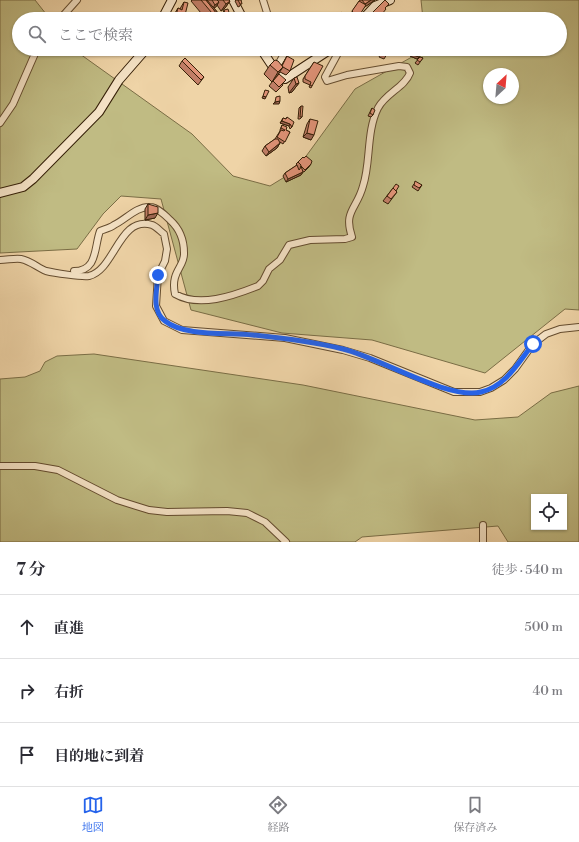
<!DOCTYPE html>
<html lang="ja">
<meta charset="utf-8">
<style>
body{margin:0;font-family:"Libre Bodoni","Noto Serif JP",serif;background:#f7f7f7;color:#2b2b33}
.controls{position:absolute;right:12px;bottom:12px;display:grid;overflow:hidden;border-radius:0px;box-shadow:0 1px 3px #0004}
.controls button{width:36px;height:36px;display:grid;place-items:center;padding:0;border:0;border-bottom:1px solid #e1e1e2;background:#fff;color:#2b2b33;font:20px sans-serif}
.compass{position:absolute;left:483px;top:68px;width:36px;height:36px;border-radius:50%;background:#fff;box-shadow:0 1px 3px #0004;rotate:26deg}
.stop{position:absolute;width:12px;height:12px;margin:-9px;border:3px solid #2563eb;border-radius:50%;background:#fff}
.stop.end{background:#2563eb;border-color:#fff;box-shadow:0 1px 4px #0008}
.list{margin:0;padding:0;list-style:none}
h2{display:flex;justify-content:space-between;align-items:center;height:52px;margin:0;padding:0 16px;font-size:17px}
h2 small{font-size:13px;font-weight:400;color:#7c7c81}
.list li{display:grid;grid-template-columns:26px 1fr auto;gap:12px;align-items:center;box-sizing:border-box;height:64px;padding:0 16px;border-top:1px solid #e1e1e2}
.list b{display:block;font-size:15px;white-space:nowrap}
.list em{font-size:13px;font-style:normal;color:#7c7c81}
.icon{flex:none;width:22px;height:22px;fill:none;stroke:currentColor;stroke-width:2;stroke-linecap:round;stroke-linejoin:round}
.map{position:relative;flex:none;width:579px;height:542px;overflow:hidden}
.search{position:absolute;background:#fff;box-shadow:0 1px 3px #0004;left:12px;right:12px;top:12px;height:44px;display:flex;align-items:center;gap:10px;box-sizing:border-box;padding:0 14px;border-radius:22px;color:#7c7c81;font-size:15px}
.sheet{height:244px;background:#fff}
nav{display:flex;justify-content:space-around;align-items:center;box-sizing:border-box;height:56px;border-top:1px solid #e1e1e2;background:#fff;font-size:11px;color:#7c7c81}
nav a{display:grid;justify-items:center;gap:2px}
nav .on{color:#2563eb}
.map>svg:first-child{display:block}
.green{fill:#c0bb83;stroke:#7a6d45;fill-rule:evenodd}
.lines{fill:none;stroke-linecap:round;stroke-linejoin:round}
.street-casing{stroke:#644c2f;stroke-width:8}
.secondary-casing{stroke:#351f07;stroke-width:10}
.street{stroke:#f5e3c6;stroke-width:6}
.secondary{stroke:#f5e3c6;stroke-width:8}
.wall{fill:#c27e67;stroke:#351f07}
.shaded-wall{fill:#9e6754;stroke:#351f07}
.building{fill:#e29378;stroke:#351f07}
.route{stroke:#2563eb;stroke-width:5}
</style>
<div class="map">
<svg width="579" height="542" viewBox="0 0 579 542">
<rect width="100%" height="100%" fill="#efd4a7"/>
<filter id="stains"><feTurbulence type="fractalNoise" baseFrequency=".005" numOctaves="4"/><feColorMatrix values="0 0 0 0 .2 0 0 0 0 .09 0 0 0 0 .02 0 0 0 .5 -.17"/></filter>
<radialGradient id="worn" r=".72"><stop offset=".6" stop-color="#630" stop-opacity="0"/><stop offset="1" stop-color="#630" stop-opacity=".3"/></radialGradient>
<!-- green -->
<g class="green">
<path d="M 0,0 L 35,0 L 50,19 L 19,19 L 19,49 L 73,49 L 192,134 L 233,176 L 270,186 L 296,170 L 355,89 L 426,49 L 560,49 L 560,19 L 423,19 L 421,0 L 579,0 L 579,310 L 565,309 L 485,373 L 372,340 L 282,333 L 191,310 L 161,199 L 121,196 L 103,214 L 77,249 L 0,253 ZM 489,74 L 513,74 L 513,98 L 489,98 Z"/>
<path d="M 94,354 L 303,385 L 475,420 L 518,417 L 551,393 L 579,386 L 579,542 L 508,542 L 498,526 L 362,537 L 355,542 L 0,542 L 0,379 L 25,377 L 40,371 L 45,362 L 57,356 ZM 534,497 L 564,497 L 564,527 L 534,527 Z"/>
</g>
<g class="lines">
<defs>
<g id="street">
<path d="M 263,0 L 269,19"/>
<path d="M 60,19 L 77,0"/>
<path d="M 276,68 L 287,49"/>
<path d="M 0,123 L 13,104 L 37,49"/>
<path d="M 0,260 C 7,260 15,258 21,259 C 31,261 38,268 46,271 C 54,273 81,277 89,276 C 115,270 119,215 152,225 C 156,226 161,232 164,234 L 167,249 L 165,261 L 158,275 L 156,306 L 164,321 L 182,330 L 285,338 L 343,350 L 370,358 L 454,392 L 480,392 L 491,388 L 504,380 L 515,369 L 533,344 L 546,334 L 560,329 L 579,327"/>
<path d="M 74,271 C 98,271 94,247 100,231 C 105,229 110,228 114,225 C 125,220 137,206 150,207 C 157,207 165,215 170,220 C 180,229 184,240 184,253 C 185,267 170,271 175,294 C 199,308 233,296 258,286 L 263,281 L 269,269 L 280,260 L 289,245 L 310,240 L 345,239 L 352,237 C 343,211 357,209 363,186 C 371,162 366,132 378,108 C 386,93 405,87 410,73 L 407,67 L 399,66 L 347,75 L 327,81 L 325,77 L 337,55 L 338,49"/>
<path d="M 0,466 L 35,466 L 58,470 L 117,500 L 149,510 L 167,512 L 227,511 L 247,513 L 265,522 L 286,542"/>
<path d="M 483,525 L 483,542"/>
</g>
<g id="secondary">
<path d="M 233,0 L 243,19"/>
<path d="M 162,19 L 172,0"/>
<path d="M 363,19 L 375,6 L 390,0"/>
<path d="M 261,49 L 279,76 L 285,79 L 331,49"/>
<path d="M 0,193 L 23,187 L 33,179 L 99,112 L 119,80 L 146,49"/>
</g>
</defs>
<!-- street casing -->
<use href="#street" class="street-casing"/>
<!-- secondary casing -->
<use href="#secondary" class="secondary-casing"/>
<!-- street -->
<use href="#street" class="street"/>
<!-- secondary -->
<use href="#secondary" class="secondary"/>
</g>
<!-- wall -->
<g class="wall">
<path d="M 192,0 L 229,0 L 230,1 L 225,8 L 221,11 L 217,5 L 214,8 L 223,19 L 206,19 L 191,1 Z"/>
<path d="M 236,0 L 241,0 L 240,6 L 238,7 L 235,1 Z"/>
<path d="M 360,0 L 375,0 L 364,7 L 357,19 L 350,19 L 351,17 L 349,16 Z"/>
<path d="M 184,2 L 184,19 L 173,19 L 175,13 L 178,8 L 180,9 L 181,7 Z"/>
<path d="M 224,10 L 229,18 L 225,19 L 223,13 Z"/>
<path d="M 374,49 L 389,49 L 387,54 L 384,59 L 379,57 L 383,50 L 380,54 L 374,51 Z"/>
<path d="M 407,49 L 424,49 L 417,59 L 410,56 L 411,55 L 405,51 Z"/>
<path d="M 287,56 L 290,71 L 286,75 L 280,72 L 277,76 L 283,85 L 276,92 L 269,86 L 272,82 L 264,74 L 270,65 L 282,65 Z"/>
<path d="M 420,57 L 423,58 L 418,65 L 415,63 Z"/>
<path d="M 182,61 L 204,77 L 198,85 L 179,66 Z"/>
<path d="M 314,62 L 312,86 L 311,88 L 309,87 L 310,85 L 303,82 L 303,79 Z"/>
<path d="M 294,78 L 299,83 L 292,92 L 289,93 L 288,87 Z"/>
<path d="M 301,106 L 302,117 L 300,119 L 298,119 L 299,108 Z"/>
<path d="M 372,108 L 373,115 L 371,117 L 368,116 Z"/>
<path d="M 287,117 L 292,127 L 290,129 L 289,126 L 280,123 L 283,118 L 286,119 Z"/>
<path d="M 310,119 L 311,140 L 303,137 L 307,124 Z"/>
<path d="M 282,125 L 286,130 L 290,132 L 283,144 L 280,142 L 280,143 L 277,148 L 266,156 L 262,151 L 265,146 L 275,139 L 280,131 L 280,130 Z"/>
<path d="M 304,158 L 311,164 L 309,167 L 304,172 L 302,171 L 303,172 L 301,175 L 286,182 L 283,176 L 285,173 L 297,165 L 296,164 L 298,162 Z"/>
<path d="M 414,184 L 422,185 L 418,191 L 412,187 Z"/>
<path d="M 393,188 L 397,192 L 388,204 L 383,201 Z"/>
<path d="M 148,204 L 155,218 L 145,220 L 145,209 Z"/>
</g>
<!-- shaded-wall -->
<g class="shaded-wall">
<path d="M 371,0 L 375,0 L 362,9 L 365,4 Z"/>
<path d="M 230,1 L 225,8 L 221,11 L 226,4 Z"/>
<path d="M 219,2 L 216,7 L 212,9 L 215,5 Z"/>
<path d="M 230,16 L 229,18 L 225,19 L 226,17 Z"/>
<path d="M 411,54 L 419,57 L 417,59 L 410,56 Z"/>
<path d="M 283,67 L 277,76 L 272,82 L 278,72 Z"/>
<path d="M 299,83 L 292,92 L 289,93 L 296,84 Z"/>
<path d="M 263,96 L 266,97 L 265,99 L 262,98 Z"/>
<path d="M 280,101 L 279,104 L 273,104 L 275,102 Z"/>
<path d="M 282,121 L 290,124 L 289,126 L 280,123 Z"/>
<path d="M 307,133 L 314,135 L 311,140 L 303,137 Z"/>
<path d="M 280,143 L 277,148 L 266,156 L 269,152 Z"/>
<path d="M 303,172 L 301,175 L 286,182 L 288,179 Z"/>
<path d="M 158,213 L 155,218 L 145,220 L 148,215 Z"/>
</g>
<!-- building -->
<g class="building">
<path d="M 201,0 L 206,0 L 221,19 L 217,19 Z"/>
<path d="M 206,0 L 207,0 L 223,19 L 221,19 Z"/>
<path d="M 212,0 L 217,0 L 219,2 L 215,5 Z"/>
<path d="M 223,0 L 229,0 L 230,1 L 226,4 Z"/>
<path d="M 238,0 L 241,0 L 242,4 L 240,4 Z"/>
<path d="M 362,0 L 371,0 L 365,4 Z"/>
<path d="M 385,0 L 389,4 L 385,8 L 386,9 L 378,19 L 366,19 Z"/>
<path d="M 359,1 L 366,5 L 357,19 L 351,19 L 354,13 L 352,11 Z"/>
<path d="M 184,2 L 188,3 L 184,19 L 180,19 L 181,15 L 179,19 L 175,19 L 178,8 L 182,10 Z"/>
<path d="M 228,9 L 230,16 L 226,17 L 224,10 Z"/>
<path d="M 341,12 L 348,18 L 347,19 L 336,19 Z"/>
<path d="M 384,49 L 389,49 L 387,54 L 383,52 Z"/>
<path d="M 407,49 L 424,49 L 419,57 L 411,54 L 412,53 Z"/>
<path d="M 287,56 L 294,60 L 290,71 L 283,67 L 282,66 Z"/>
<path d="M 420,57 L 423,58 L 420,62 L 417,60 Z"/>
<path d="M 185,58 L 204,77 L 201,80 L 182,61 Z"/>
<path d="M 275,60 L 278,61 L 283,67 L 278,72 L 270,65 Z"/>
<path d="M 314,62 L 323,66 L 312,86 L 310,85 L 311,82 L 305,79 L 305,76 Z"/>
<path d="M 279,74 L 286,80 L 279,87 L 273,81 Z"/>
<path d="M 297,77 L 299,83 L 296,84 L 294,78 Z"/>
<path d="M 265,90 L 269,91 L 266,97 L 263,96 Z"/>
<path d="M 280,96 L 280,101 L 275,102 L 276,97 Z"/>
<path d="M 301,106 L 303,106 L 302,117 L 300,117 Z"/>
<path d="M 372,108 L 375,110 L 373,115 L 370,113 Z"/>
<path d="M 287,117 L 294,122 L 292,127 L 290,124 L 282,121 L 283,118 L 286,119 Z"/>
<path d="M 310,119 L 318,121 L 314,135 L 307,133 Z"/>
<path d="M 282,125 L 287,127 L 286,130 L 290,132 L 285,142 L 277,137 L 281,130 L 284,131 L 285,130 L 281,128 Z"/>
<path d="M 275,139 L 278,139 L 280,143 L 269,152 L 265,146 Z"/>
<path d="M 306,156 L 312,161 L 311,164 L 305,170 L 301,166 L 303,172 L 288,179 L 285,173 L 297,165 L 299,170 L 300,169 L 301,165 L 298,162 L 303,157 L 304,158 Z"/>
<path d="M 415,181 L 422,185 L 419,188 L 414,185 Z"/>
<path d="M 396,184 L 399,186 L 396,191 L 393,188 Z"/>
<path d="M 393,188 L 397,192 L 391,199 L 387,196 Z"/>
<path d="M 148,204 L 158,207 L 158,213 L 148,215 Z"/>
</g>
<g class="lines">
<!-- route -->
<path class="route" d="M 158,275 C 157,290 151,311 165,321 C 185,337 228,332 253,335 C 283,338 314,342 343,349 C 380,358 448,400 481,392 C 506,386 518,363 533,344"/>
</g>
<rect width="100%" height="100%" filter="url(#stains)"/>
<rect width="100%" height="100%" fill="url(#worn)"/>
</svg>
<div class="controls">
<button><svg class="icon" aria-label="locate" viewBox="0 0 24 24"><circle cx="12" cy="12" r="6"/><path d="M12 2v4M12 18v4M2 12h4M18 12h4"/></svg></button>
</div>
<svg class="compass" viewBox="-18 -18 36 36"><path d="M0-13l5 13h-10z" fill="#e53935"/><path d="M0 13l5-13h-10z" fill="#7c7c81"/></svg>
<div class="stop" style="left:533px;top:344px"></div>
<div class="stop end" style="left:158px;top:275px"></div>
<div class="search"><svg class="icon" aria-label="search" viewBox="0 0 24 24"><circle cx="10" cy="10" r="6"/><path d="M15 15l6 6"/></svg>ここで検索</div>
</div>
<section class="sheet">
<h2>7 分<small>徒歩 · 540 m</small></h2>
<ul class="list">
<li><svg class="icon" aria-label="ahead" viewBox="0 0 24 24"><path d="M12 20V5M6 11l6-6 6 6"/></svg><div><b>直進</b></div><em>500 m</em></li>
<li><svg class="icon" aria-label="right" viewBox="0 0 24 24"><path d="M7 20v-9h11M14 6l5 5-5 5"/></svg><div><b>右折</b></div><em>40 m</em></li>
<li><svg class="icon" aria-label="arrive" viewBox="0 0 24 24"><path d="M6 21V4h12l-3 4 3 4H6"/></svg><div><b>目的地に到着</b></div></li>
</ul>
</section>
<nav>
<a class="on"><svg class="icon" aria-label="map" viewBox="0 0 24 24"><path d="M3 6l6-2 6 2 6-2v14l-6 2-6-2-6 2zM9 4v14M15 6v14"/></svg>地図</a>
<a><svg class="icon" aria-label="directions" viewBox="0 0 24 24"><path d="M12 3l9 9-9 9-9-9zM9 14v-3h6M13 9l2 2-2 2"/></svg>経路</a>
<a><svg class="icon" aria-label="saved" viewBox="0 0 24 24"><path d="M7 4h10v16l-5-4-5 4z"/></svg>保存済み</a>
</nav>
